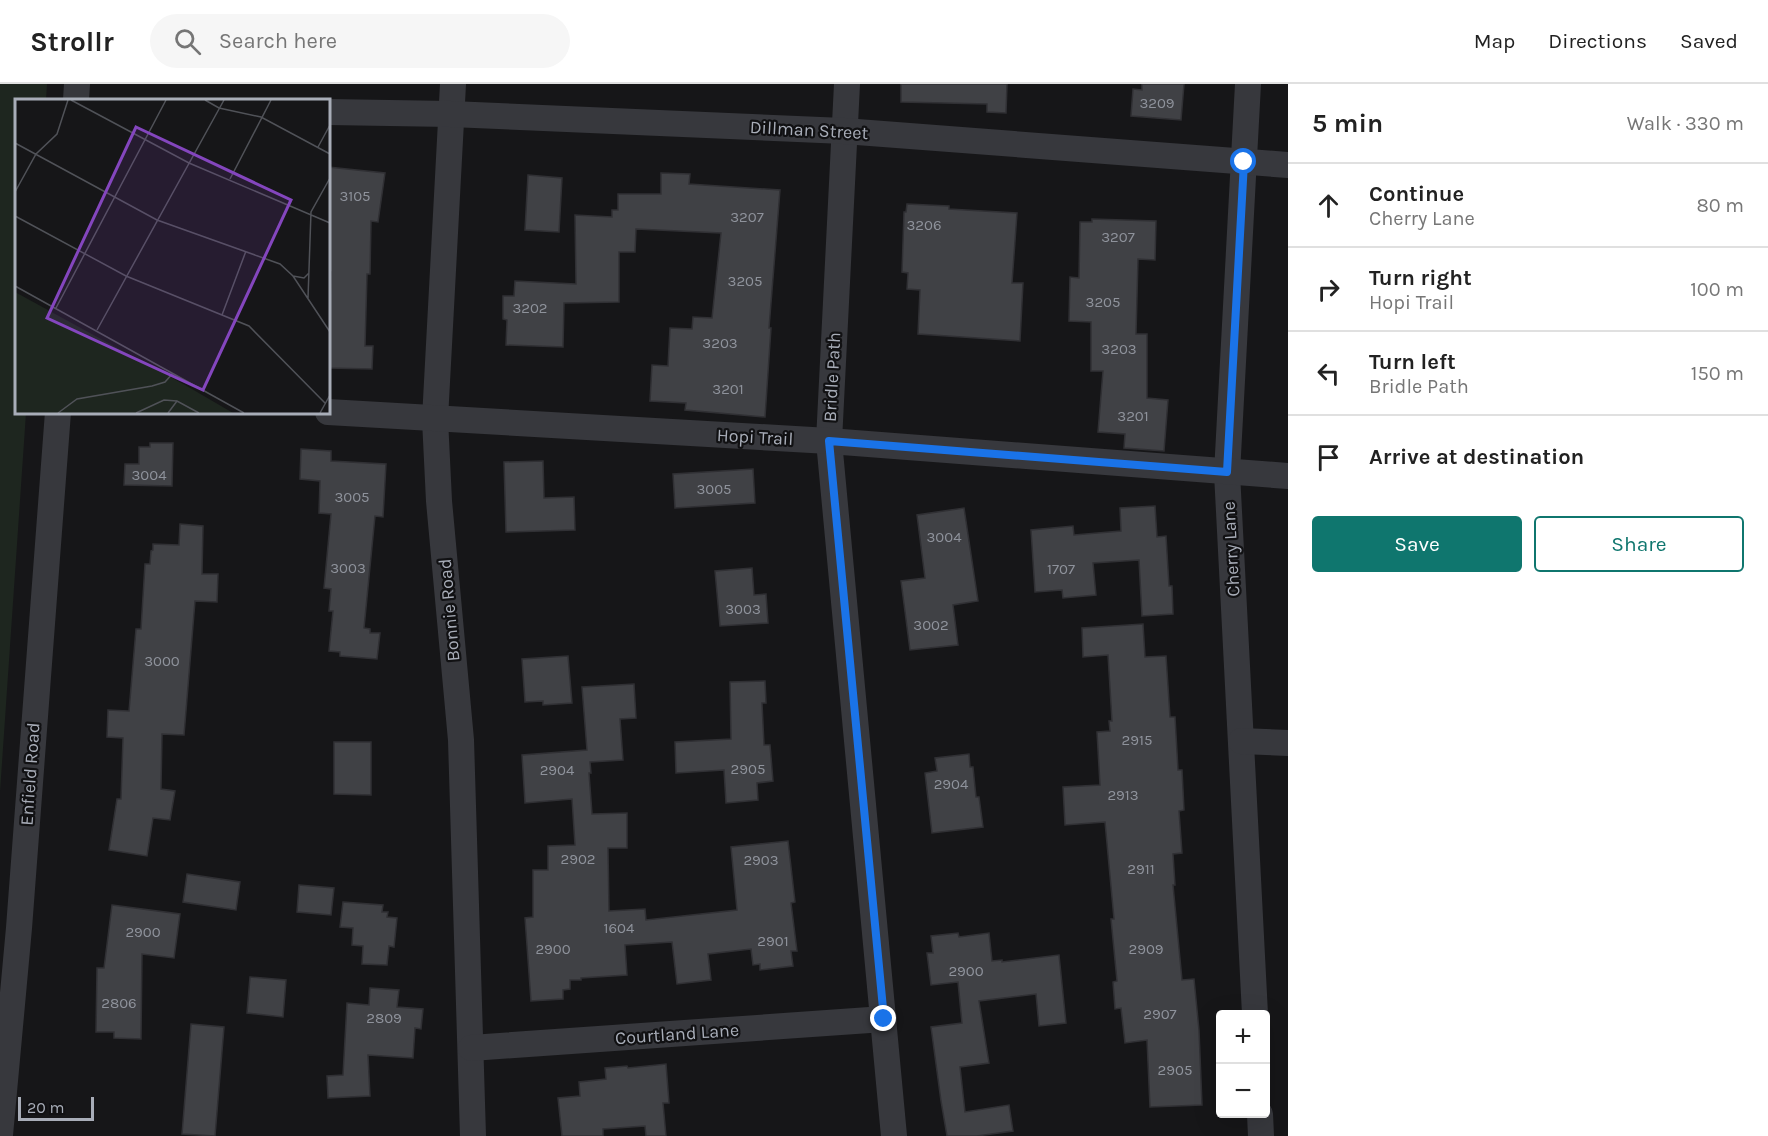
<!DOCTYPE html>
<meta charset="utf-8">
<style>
body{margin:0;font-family:Karla,sans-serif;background:#f6f6f6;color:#222}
.controls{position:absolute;right:18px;bottom:18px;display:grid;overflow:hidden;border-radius:6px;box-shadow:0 6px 24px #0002}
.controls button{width:54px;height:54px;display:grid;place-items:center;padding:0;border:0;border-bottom:2px solid #e0e0e0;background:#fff;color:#222;font:30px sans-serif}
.scale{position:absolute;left:18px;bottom:15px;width:76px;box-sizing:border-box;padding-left:6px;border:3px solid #a8adb8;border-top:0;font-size:16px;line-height:21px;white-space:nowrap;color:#a8adb8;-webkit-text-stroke:4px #111113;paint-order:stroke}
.stop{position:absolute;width:18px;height:18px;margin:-14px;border:4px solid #1a73e8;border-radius:50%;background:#fff}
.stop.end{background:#1a73e8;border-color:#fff;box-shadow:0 2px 6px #0008}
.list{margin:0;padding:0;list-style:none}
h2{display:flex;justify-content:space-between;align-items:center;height:78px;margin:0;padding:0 24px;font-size:26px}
h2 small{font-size:20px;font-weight:400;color:#767676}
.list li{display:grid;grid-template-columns:39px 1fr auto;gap:18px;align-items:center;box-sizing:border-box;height:84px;padding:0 24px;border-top:2px solid #e0e0e0}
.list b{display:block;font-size:22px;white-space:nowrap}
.list p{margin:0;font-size:20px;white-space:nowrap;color:#767676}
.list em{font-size:20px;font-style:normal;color:#767676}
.actions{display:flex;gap:12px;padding:18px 24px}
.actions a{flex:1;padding:14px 0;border:2px solid #0f766e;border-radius:6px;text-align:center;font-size:21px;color:#0f766e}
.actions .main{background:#0f766e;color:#fff}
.icon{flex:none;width:33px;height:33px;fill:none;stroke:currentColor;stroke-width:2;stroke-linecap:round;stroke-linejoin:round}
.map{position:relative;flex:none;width:1288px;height:1052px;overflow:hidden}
header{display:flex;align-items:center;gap:36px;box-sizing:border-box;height:84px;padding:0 30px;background:#fff;border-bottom:2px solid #e0e0e0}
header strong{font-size:28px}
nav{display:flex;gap:33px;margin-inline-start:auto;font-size:21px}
.search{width:420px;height:54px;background:#f6f6f6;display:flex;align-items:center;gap:15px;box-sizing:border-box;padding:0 21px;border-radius:33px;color:#767676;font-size:22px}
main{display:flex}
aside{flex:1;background:#fff}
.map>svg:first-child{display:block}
.green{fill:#1e261f}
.building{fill:#404145;stroke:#303034;stroke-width:1.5}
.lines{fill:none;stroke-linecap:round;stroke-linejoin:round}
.minor{stroke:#37383d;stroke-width:26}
.route{stroke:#1a73e8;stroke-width:8}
.labels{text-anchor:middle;stroke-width:4.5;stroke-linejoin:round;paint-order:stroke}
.number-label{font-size:15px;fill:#8e929b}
.street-label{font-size:18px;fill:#a8adb8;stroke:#111113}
.inset-road{fill:none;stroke:#505258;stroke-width:1.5}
.view{fill:#8446be;fill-opacity:0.15;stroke:#8446be;stroke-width:3}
.inset-edge{fill:none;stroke:#a8adb8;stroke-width:3}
</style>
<header>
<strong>Strollr</strong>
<div class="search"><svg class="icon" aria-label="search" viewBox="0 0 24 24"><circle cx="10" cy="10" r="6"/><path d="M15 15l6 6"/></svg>Search here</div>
<nav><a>Map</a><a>Directions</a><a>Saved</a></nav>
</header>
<main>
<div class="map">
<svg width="1288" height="1052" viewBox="0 0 1288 1052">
<rect width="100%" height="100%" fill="#161618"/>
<!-- green -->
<path class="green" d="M 0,0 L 47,0 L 46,16 L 16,16 L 16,328 L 26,329 L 0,708 Z"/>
<!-- building -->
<g class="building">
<path d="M 901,0 L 1007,0 L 1006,29 L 987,28 L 987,20 L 901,18 Z"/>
<path d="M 1142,0 L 1184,0 L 1181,36 L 1131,32 L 1133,5 L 1142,6 Z"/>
<path d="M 328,83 L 385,89 L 378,138 L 371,137 L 370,190 L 367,190 L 365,262 L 373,262 L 372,285 L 328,284 L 331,188 L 328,188 Z"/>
<path d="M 661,89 L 690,90 L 689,100 L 780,106 L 769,244 L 771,244 L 765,333 L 685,326 L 686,319 L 650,317 L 652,281 L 668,282 L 670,244 L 692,245 L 693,233 L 712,234 L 721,149 L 636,145 L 635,168 L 619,168 L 619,218 L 564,219 L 563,263 L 506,261 L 507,236 L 503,235 L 503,212 L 514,212 L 515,197 L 576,200 L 575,131 L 612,133 L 612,126 L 618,126 L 618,110 L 661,110 Z"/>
<path d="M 528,91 L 562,94 L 559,148 L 525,146 Z"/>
<path d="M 907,120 L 949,122 L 949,125 L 1017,129 L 1012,199 L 1023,199 L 1020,257 L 918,250 L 920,206 L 907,205 L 908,189 L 902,188 L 904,128 L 906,128 Z"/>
<path d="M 1092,135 L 1156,137 L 1155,176 L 1138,175 L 1136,250 L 1147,250 L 1147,314 L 1168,316 L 1164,367 L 1124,364 L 1125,350 L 1098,348 L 1103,287 L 1091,287 L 1091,238 L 1069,237 L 1070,193 L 1079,194 L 1080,138 L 1092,138 Z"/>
<path d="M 150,359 L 173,359 L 172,402 L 124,401 L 125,380 L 139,380 L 139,363 L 150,363 Z"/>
<path d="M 301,365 L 331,367 L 331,377 L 386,380 L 383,433 L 375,432 L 364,544 L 370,545 L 370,549 L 380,549 L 377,575 L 340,572 L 340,568 L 329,567 L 333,527 L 329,527 L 331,505 L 324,504 L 331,430 L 319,429 L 320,397 L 300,395 Z"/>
<path d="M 543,377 L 544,414 L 574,413 L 575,446 L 506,448 L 504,378 Z"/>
<path d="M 753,385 L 755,419 L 675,424 L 673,390 Z"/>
<path d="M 1155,422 L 1157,453 L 1166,452 L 1169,502 L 1172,502 L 1173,530 L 1142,532 L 1139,476 L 1093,479 L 1096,511 L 1063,514 L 1062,506 L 1035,508 L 1031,446 L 1073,442 L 1074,451 L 1121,447 L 1120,424 Z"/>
<path d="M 964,424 L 978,517 L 953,521 L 958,561 L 910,566 L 901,497 L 925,494 L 917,431 Z"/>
<path d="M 180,440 L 203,442 L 202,490 L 218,490 L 217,518 L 195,517 L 184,651 L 162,650 L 161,705 L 175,707 L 170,736 L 153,734 L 147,772 L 109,766 L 117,715 L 121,715 L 123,654 L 107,653 L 108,626 L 129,627 L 136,545 L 141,545 L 145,480 L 150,480 L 151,467 L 153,466 L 153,460 L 179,461 Z"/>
<path d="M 752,484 L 754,511 L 766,510 L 768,539 L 720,542 L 715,487 Z"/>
<path d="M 1143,540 L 1145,573 L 1166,572 L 1170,633 L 1175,633 L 1178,686 L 1182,686 L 1184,726 L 1179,727 L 1182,769 L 1173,770 L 1175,801 L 1173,801 L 1182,896 L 1194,895 L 1199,946 L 1202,1021 L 1150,1023 L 1147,956 L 1125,959 L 1121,924 L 1115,925 L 1113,898 L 1117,897 L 1111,835 L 1114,835 L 1105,738 L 1065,741 L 1063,703 L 1100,701 L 1097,648 L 1110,647 L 1109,637 L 1112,637 L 1108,571 L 1083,573 L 1082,544 Z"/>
<path d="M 568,572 L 572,619 L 543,621 L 543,617 L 525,618 L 522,575 Z"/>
<path d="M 765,597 L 766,619 L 762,619 L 764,661 L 770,661 L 773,697 L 757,699 L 758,716 L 726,719 L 724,686 L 676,689 L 675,658 L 731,655 L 730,598 Z"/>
<path d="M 634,600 L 636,634 L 620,635 L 623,676 L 590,678 L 591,689 L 589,689 L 592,730 L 627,729 L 627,764 L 608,764 L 609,827 L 645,825 L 646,836 L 737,826 L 731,763 L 788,757 L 795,818 L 791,819 L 797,867 L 791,867 L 793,882 L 760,886 L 760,880 L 753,881 L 751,865 L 708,870 L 711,896 L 677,900 L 672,858 L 625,861 L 627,891 L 581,894 L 581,896 L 570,896 L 570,905 L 563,906 L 563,915 L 531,917 L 525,834 L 533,833 L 533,786 L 548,786 L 548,762 L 575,761 L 572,715 L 525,719 L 522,671 L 587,666 L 582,603 Z"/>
<path d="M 334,658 L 371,658 L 371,711 L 334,710 Z"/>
<path d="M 969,670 L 970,683 L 973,683 L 976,713 L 979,713 L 983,743 L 932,749 L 925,689 L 937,687 L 935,674 Z"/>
<path d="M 187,790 L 240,798 L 236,826 L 183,818 Z"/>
<path d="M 299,801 L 334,804 L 331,831 L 297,828 Z"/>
<path d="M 343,818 L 383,821 L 382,828 L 388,828 L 387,833 L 397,834 L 394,863 L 389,862 L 387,881 L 362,880 L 363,862 L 352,861 L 353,844 L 340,843 Z"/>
<path d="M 112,821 L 180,830 L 174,874 L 142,870 L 141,955 L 114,954 L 114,948 L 96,948 L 97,884 L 104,884 Z"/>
<path d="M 958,849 L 959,853 L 989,849 L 992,877 L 1002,876 L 1002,878 L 1059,871 L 1066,939 L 1039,942 L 1036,910 L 979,917 L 989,979 L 960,983 L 965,1028 L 1009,1021 L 1013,1047 L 977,1052 L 947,1052 L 941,1017 L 931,943 L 962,939 L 958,898 L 931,901 L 927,869 L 933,869 L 931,852 Z"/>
<path d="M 250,893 L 286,896 L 283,933 L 247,929 Z"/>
<path d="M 370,904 L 399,906 L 397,923 L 423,925 L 421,945 L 415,944 L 413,974 L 368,971 L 370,1012 L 328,1014 L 327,992 L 343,991 L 347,919 L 369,921 Z"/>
<path d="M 191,940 L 224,943 L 215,1052 L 182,1050 Z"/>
<path d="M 666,980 L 669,1019 L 663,1019 L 666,1052 L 646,1052 L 645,1042 L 603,1045 L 603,1052 L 562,1052 L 558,1014 L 580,1012 L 579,998 L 606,995 L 605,984 L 627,982 L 628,984 Z"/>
</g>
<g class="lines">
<!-- minor -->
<g class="minor">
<path d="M 453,0 L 435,335 L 439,417 L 461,656 L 473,1052"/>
<path d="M 847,0 L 829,357 L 894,1052"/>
<path d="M 1248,0 L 1227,389 L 1255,930"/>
<path d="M 76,16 L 77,0"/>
<path d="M 328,28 L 451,30 L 844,47 L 1288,81"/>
<path d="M 328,328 L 829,357 L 1288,392"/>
<path d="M 1241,657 L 1288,659"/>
<path d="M 471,964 L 884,935"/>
<path d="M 1260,1030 L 1261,1052"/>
<path d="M 0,1051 L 19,844 L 58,328"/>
</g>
</g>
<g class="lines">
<!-- route -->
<path class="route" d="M 884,935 L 829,357 L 1227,388 L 1244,78"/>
</g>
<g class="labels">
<!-- number labels -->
<g class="number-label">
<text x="1157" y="24">3209</text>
<text x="355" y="117">3105</text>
<text x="747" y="138">3207</text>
<text x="924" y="146">3206</text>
<text x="1118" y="158">3207</text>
<text x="745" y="202">3205</text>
<text x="1103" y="223">3205</text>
<text x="530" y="229">3202</text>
<text x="720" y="264">3203</text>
<text x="1119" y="270">3203</text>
<text x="728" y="310">3201</text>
<text x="1133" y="337">3201</text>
<text x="149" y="396">3004</text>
<text x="714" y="410">3005</text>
<text x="352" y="418">3005</text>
<text x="944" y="458">3004</text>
<text x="348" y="489">3003</text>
<text x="1061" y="490">1707</text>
<text x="743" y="530">3003</text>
<text x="931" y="546">3002</text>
<text x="162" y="582">3000</text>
<text x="1137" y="661">2915</text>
<text x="748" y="690">2905</text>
<text x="557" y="691">2904</text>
<text x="951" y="705">2904</text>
<text x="1123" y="716">2913</text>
<text x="578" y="780">2902</text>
<text x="761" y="781">2903</text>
<text x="1141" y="790">2911</text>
<text x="619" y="849">1604</text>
<text x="143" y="853">2900</text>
<text x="773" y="862">2901</text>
<text x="553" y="870">2900</text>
<text x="1146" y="870">2909</text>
<text x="966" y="892">2900</text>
<text x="119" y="924">2806</text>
<text x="1160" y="935">2907</text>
<text x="384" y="939">2809</text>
<text x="1175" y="991">2905</text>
</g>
<!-- street labels -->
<g class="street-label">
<text transform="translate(809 46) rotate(3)" y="6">Dillman Street</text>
<text transform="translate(832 293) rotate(-87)" y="6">Bridle Path</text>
<text transform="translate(755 353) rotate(3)" y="6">Hopi Trail</text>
<text transform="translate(1231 465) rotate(-93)" y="6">Cherry Lane</text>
<text transform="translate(449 526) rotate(-95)" y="6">Bonnie Road</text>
<text transform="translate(30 690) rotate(-86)" y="6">Enfield Road</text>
<text transform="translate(677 950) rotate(-4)" y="6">Courtland Lane</text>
</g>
</g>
<!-- overview -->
<g transform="translate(15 15)">
<rect width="315" height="315" fill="#161618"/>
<path d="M 0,193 L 170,286 L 218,314 L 0,314 Z" fill="#1e261f"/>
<path class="inset-road" d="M 56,1 L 174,64 L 315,124M 190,1 L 204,9 L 246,18 L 315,55M 0,44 L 142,121 L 265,165 L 278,177 L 315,233M 303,48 L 315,26M 215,80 L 256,1M 0,93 L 21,55 L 42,35 L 53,1M 0,117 L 111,177 L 234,227 L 310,304M 278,177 L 289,179 L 294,174M 0,187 L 229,314M 293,199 L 296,113 L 315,79M 41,209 L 151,1M 207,216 L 231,152M 82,231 L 209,1M 43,314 L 62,300 L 137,287 L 150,283 L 158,274M 121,314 L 149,301 L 162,302M 153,314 L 162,302 L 184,314M 305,314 L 315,296"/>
<path class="view" d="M 121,28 L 276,101 L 188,291 L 32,219 Z"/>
<rect width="315" height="315" class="inset-edge"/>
</g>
</svg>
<div class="controls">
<button>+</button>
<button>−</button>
</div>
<div class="scale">20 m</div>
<div class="stop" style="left:1244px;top:78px"></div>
<div class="stop end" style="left:884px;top:935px"></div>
</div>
<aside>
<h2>5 min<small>Walk · 330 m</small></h2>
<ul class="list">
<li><svg class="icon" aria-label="ahead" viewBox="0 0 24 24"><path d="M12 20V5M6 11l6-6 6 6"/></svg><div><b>Continue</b><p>Cherry Lane</p></div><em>80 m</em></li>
<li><svg class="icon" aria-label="right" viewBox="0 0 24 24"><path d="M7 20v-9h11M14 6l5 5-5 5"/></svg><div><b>Turn right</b><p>Hopi Trail</p></div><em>100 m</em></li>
<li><svg class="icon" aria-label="left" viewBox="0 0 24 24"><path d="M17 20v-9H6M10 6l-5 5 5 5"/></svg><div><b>Turn left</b><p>Bridle Path</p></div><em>150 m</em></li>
<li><svg class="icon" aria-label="arrive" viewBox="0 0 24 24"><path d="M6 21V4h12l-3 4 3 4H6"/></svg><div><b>Arrive at destination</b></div></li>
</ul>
<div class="actions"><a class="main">Save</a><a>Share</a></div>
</aside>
</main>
